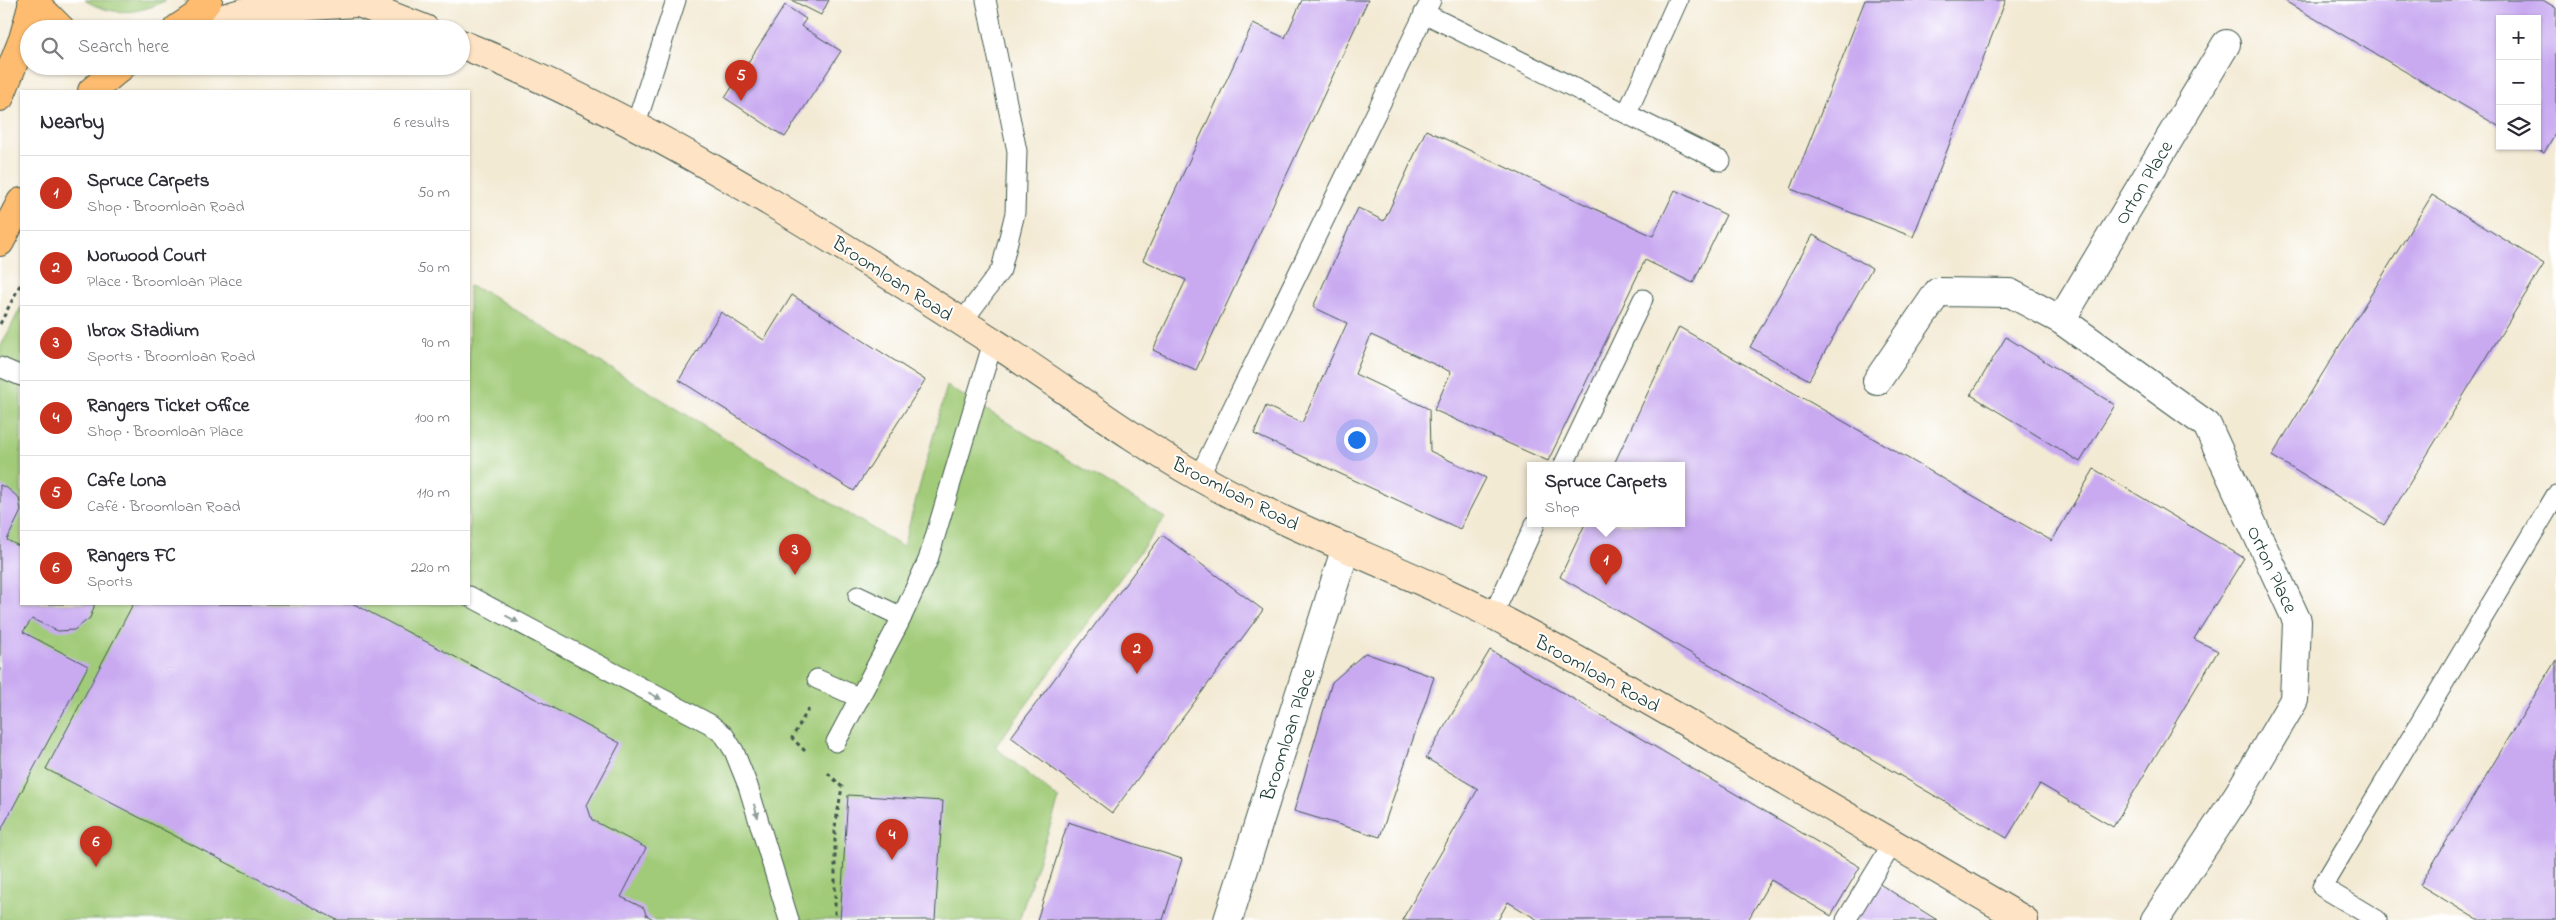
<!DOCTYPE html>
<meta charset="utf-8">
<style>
body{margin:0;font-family:"Indie Flower",sans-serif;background:#f7f7f7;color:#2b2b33}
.controls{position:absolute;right:15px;top:15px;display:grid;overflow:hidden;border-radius:0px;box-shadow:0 1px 4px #0004}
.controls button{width:45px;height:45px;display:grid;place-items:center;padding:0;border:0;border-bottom:1px solid #e1e1e2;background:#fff;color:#2b2b33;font:25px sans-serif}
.you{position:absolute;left:1356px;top:439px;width:18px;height:18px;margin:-12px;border:4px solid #fff;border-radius:50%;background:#1a73e8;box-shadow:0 0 0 8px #1a73e833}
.badge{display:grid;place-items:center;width:32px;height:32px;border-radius:50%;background:#c8321e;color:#fff;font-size:16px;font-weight:700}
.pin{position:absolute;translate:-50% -41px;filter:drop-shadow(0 1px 2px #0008)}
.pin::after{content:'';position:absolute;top:26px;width:18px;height:15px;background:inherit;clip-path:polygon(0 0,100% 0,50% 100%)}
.popup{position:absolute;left:1527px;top:462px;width:158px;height:65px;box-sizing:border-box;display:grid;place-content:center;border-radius:0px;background:#fff;filter:drop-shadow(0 1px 4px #0005);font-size:16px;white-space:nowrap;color:#7c7c81}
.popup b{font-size:19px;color:#2b2b33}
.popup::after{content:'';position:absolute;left:50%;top:100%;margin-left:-10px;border:10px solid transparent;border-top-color:#fff}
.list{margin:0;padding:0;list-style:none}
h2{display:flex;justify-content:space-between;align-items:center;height:65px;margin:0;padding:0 20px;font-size:21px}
h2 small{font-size:16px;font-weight:400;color:#7c7c81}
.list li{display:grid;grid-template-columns:32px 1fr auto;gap:15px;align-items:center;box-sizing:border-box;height:75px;padding:0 20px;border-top:1px solid #e1e1e2}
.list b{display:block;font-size:19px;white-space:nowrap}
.list p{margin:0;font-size:16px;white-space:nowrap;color:#7c7c81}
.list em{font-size:16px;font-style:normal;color:#7c7c81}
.icon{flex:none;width:28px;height:28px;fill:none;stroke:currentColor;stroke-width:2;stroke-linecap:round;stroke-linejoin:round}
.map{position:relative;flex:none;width:2556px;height:920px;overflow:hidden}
.search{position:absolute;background:#fff;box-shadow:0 1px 4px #0004;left:20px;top:20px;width:450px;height:55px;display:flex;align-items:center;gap:12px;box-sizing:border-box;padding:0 18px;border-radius:28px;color:#7c7c81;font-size:19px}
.panel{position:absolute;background:#fff;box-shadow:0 1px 4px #0004;left:20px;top:90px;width:450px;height:515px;border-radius:0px}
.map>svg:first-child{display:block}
.green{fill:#a1cb78;stroke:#608456}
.building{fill:#c9aaf1}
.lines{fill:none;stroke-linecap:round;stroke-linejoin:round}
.lane-casing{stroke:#3f574c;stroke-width:21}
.street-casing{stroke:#3f574c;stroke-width:30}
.secondary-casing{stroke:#3f574c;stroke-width:30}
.primary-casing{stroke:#3f574c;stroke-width:30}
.path{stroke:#3f574c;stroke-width:3;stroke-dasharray:4 4;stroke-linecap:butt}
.lane{stroke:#fff;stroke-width:19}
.street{stroke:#fff;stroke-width:28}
.secondary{stroke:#fee4c5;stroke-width:28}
.primary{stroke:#fdbc6f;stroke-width:28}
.oneway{fill:#8f9e9a}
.labels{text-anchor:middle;stroke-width:4;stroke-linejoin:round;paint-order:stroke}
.street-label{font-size:20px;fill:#1f3d34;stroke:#fff}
</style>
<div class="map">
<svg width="2556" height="920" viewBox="0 0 2556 920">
<rect width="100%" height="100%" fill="#fff"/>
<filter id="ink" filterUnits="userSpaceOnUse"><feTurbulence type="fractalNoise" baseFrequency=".02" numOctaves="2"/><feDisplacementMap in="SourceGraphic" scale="10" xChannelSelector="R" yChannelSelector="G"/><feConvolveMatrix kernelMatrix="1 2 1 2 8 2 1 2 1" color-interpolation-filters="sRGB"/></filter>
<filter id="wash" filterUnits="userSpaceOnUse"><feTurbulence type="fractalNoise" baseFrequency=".0096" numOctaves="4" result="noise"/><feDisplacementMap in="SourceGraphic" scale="20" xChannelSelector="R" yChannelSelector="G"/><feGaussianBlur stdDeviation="1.12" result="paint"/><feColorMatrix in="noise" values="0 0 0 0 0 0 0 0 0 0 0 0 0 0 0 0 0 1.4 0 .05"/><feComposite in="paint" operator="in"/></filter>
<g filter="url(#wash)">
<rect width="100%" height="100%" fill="#f3ead4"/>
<!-- green -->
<g class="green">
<path d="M 85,0 L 166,0 C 141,14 110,17 85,0 Z"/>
<path d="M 469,286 L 486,292 L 903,547 L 947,386 L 1165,518 L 995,747 L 1059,799 L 1019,920 L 0,920 L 0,348 L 21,307 L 21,604 L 469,604 Z"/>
</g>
<g id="blocks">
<!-- building -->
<g class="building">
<path d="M 791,0 L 829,0 L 821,15 Z"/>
<path d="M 1302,0 L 1368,0 L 1196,370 L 1153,350 L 1186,280 L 1143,260 L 1253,23 L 1285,38 Z"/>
<path d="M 1865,0 L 2006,0 L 1913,237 L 1791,189 Z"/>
<path d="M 2283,0 L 2543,0 L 2556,8 L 2556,132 L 2544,153 L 2533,146 L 2537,146 L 2537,19 L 2500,19 L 2500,127 Z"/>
<path d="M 785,5 L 806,19 L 801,26 L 841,51 L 785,137 L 725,98 Z"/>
<path d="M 1426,130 L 1653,236 L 1675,190 L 1726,215 L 1693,283 L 1645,260 L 1548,461 L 1434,410 L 1451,372 L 1371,335 L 1355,374 L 1429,409 L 1430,451 L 1486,478 L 1460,529 L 1254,434 L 1266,406 L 1302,423 L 1347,323 L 1313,307 L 1358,208 L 1384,221 Z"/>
<path d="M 2432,195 L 2544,264 L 2384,525 L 2272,456 Z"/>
<path d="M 1813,235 L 1872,268 L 1809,380 L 1750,347 Z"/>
<path d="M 792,295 L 925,380 L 854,491 L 679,380 L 721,312 L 764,340 Z"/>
<path d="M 1679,327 L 2052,541 L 2094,469 L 2244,558 L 2194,639 L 2218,651 L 2113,827 L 2040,784 L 2007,838 L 1560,577 L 1585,524 L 1681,524 L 1681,466 L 1613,466 Z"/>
<path d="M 2006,337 L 2115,405 L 2080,462 L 1971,395 Z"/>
<path d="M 0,485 L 7,488 L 19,498 L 21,511 L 7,540 L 21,547 L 21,604 L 94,604 L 94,607 L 90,618 L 74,630 L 58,631 L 32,619 L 23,632 L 88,666 L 0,832 Z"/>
<path d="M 1162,535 L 1263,610 L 1112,813 L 1011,737 Z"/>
<path d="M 133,604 L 354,604 L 620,743 L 587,805 L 592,820 L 646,848 L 621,897 L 644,908 L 646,915 L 655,920 L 337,920 L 46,769 Z"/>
<path d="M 1490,650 L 1860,867 L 1831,916 L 1771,880 L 1748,920 L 1538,920 L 1508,902 L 1498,920 L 1402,920 L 1478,789 L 1426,758 Z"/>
<path d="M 1365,653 L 1434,677 L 1380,837 L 1294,811 L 1332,682 Z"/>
<path d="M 2556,660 L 2556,920 L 2478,920 L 2420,885 Z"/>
<path d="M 848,795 L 943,801 L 935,920 L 840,920 Z"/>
<path d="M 1068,822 L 1182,859 L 1163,920 L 1037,920 Z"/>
<path d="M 1878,883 L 1937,920 L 1855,920 Z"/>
</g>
</g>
</g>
<g filter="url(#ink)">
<use href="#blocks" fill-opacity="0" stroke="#3f574c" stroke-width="1"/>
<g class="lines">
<defs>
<g id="lane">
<path d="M 1424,13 L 1721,161"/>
<path d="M 1627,113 L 1678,0"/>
<path d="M 636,124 L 676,0"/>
<path d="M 962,322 L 1001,270 L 1015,213 L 1017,151 L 986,0"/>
<path d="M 0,367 L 21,376"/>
<path d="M 1563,466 L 1643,299"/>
<path d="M 1199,477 L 1431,0"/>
<path d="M 469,596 L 710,724 L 724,735 L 734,751 L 748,786 L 789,920"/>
<path d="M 858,596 L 902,617"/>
<path d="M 1493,615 L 1535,524"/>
<path d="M 817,679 L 860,698"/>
<path d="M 836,742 L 899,623 L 928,560 L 993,342"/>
<path d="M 1846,920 L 1893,843"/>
<path d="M 2377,920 L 2322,887 L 2556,495"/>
</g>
<g id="street">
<path d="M 2061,320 L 2226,44"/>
<path d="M 1877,381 L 1938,292 L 2010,293 L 2061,320 L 2207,425 L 2297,621 L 2294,700 L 2239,793 L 2155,920"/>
<path d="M 1228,920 L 1346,547"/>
</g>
<g id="secondary">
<path d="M 351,0 L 425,29"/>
<path d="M 185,29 L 252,10 L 356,3"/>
<path d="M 461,44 C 651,121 823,233 995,343 C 1063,387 1128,437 1199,477 C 1300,534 1413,572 1516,627 C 1585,663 1653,703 1720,742 C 1822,801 1923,861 2024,920"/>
</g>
<g id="primary">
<path d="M 32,0 L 61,29"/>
<path d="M 177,29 L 195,17 L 208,0"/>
<path d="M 92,91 L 122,66"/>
<path d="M 0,97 L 23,39 L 33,3"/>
<path d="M 0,242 L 21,202"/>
</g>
</defs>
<!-- lane casing -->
<use href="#lane" class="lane-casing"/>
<!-- street casing -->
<use href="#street" class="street-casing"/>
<!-- secondary casing -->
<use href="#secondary" class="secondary-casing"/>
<!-- primary casing -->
<use href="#primary" class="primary-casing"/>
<!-- path -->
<g class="path">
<path d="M 0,324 L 21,283"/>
<path d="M 805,751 L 792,738 L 809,708"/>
<path d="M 828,773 L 842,787 L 835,827 L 835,920"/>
</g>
<!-- lane -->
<use href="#lane" class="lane"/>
<!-- street -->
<use href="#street" class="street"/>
<!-- secondary -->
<use href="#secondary" class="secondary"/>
<!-- primary -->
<use href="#primary" class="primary"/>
</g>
<!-- one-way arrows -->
<defs><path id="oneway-solid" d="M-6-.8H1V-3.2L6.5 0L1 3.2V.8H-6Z" transform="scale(1.25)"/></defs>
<g class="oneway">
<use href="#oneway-solid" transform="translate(512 619) rotate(28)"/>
<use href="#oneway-solid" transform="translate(655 696) rotate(28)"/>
<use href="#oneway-solid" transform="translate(756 811) rotate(73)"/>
</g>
</g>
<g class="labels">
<!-- street labels -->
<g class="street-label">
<text transform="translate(2143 182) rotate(-59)" y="7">Orton Place</text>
<text transform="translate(893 278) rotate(33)" y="7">Broomloan Road</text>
<text transform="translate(1236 493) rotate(27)" y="7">Broomloan Road</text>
<text transform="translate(2273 569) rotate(65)" y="7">Orton Place</text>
<text transform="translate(1598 673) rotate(29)" y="7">Broomloan Road</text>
<text transform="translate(1287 734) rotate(-72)" y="7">Broomloan Place</text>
</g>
</g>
</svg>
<div class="controls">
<button>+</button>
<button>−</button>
<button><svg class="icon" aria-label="layers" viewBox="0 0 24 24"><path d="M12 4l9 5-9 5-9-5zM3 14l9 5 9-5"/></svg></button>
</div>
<div class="you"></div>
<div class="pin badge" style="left:1606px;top:585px">1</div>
<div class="popup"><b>Spruce Carpets</b>Shop</div>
<div class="pin badge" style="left:1137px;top:674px">2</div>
<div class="pin badge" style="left:795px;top:575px">3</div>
<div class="pin badge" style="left:892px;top:860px">4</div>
<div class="pin badge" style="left:741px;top:101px">5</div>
<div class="pin badge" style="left:96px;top:867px">6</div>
<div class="search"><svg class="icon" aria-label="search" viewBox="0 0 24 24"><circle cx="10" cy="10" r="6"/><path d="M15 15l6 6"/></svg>Search here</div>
<section class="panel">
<h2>Nearby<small>6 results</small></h2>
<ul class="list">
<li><span class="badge">1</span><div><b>Spruce Carpets</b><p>Shop · Broomloan Road</p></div><em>50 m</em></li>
<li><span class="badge">2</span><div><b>Norwood Court</b><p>Place · Broomloan Place</p></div><em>50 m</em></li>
<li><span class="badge">3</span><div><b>Ibrox Stadium</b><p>Sports · Broomloan Road</p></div><em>90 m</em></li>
<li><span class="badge">4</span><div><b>Rangers Ticket Office</b><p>Shop · Broomloan Place</p></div><em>100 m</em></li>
<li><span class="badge">5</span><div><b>Cafe Lona</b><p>Café · Broomloan Road</p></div><em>110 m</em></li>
<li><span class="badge">6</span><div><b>Rangers FC</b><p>Sports</p></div><em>220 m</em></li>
</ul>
</section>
</div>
